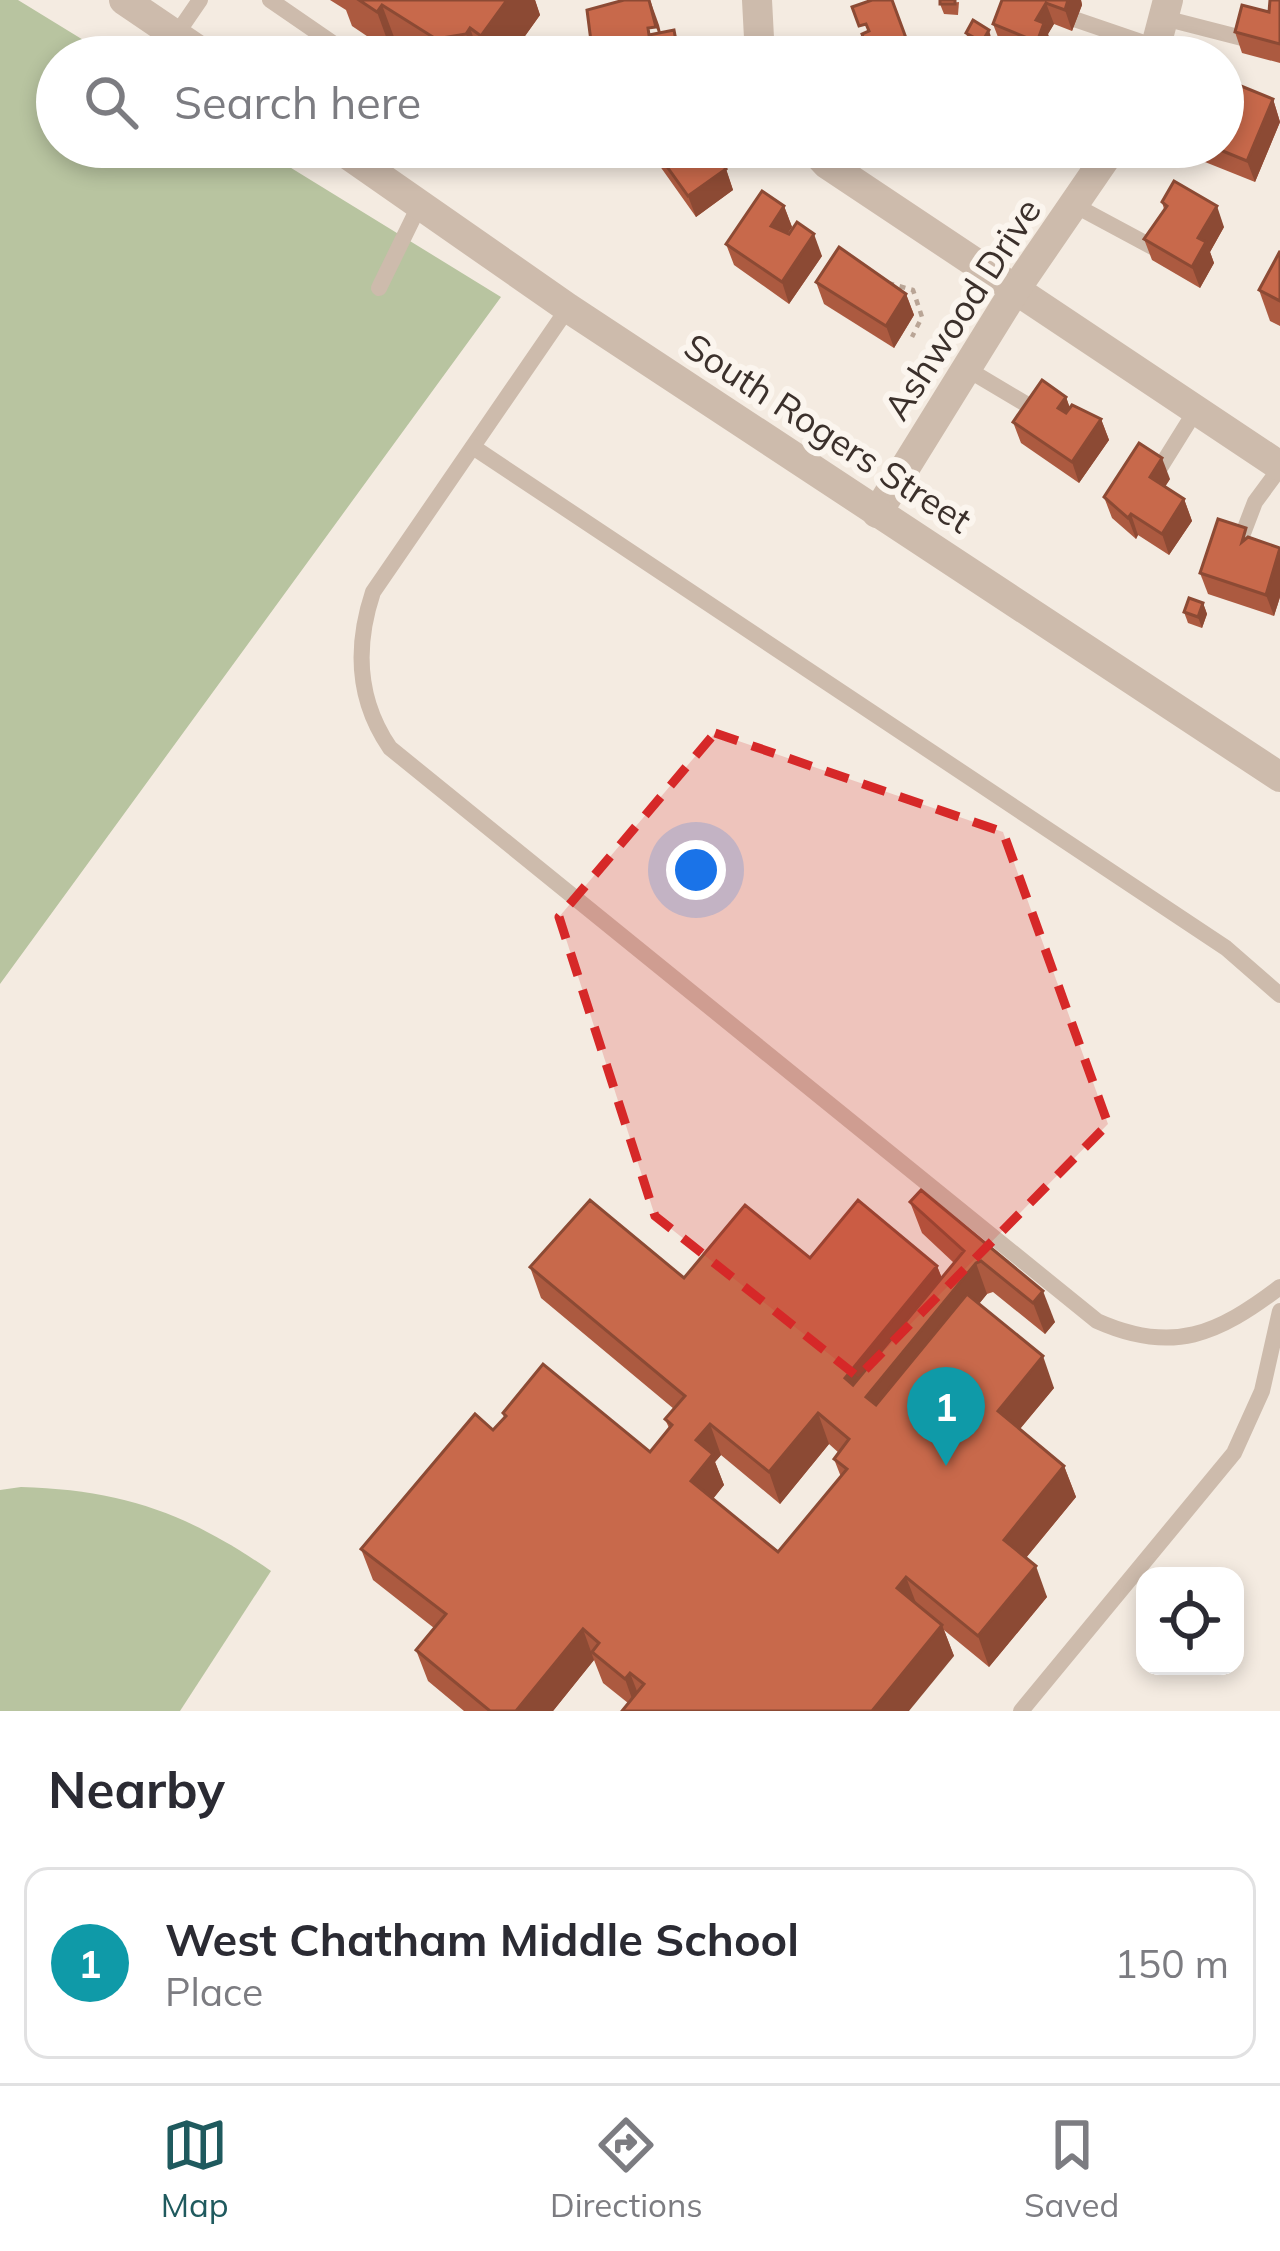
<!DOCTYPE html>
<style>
body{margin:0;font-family:Mulish,sans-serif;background:#f2f2f3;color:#2b2b33}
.controls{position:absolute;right:36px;bottom:36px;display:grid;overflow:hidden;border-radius:24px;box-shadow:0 6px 18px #0003}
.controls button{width:108px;height:108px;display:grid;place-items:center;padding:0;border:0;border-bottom:3px solid #e1e1e2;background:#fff;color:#2b2b33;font:60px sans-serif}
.you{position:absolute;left:696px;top:870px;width:42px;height:42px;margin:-30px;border:9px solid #fff;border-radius:50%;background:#1a73e8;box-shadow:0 0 0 18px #1a73e833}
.badge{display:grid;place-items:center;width:78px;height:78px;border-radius:50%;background:#1f5a5e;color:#fff;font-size:39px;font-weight:700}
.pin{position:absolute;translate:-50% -99px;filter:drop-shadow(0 3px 6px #0008)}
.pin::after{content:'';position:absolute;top:63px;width:42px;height:36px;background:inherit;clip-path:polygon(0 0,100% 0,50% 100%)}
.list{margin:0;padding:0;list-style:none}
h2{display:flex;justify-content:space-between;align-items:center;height:156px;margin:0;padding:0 48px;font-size:51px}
h2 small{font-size:39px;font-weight:400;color:#7c7c81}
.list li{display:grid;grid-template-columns:78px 1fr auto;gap:36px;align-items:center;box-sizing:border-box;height:192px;margin:0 24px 24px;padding:0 24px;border:3px solid #e1e1e2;border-radius:24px}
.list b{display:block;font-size:45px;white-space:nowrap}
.list p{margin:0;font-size:39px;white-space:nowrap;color:#7c7c81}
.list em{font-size:39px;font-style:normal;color:#7c7c81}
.icon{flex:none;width:66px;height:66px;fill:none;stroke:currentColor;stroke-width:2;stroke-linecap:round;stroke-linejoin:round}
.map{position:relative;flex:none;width:1280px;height:1711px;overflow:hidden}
.search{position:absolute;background:#fff;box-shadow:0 6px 18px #0003;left:36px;right:36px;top:36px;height:132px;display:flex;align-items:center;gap:30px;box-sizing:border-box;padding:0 42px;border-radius:66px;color:#7c7c81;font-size:45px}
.sheet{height:372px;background:#fff}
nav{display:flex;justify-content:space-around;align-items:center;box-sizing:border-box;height:168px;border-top:3px solid #e1e1e2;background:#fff;font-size:33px;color:#7c7c81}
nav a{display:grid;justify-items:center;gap:6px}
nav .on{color:#1f5a5e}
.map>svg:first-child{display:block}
.green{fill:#b8c4a0}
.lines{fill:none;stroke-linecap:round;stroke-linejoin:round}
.path{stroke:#b9a596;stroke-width:4.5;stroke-dasharray:6 6;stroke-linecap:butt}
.service{stroke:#cdbbac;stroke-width:16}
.minor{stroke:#cdbbac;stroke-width:30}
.tertiary{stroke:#cdbbac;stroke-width:30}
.wall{fill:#ac5a40;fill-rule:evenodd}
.shaded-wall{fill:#8c4a34}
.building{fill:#c8694b;stroke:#8c4a34;stroke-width:3;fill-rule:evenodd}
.marked{fill:#d62828;fill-opacity:0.2;stroke:#d62828;stroke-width:9;stroke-dasharray:24 15;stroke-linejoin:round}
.labels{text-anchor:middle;stroke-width:12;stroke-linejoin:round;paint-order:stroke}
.street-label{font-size:36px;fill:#3b302b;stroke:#fbf5ee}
</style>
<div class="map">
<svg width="1280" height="1711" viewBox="0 0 1280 1711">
<rect width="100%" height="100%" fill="#f4ebe1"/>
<!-- green -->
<g class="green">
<path d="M 0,0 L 18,0 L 111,57 L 57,57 L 57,147 L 257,147 L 501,297 L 0,984 Z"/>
<path d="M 21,1487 C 123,1490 187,1513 271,1571 L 180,1711 L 0,1711 L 0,1490 Z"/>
</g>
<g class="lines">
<!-- path -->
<g class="path">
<path d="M 1051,45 L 1069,42"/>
<path d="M 1031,147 L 1033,147"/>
<path d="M 716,157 L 726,147"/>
<path d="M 888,283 L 913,290 L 922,317 L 912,337"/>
</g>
<!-- service -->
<g class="service">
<path d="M 270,0 L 353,57"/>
<path d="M 1164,18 L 1246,39"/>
<path d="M 1077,20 L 1156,47"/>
<path d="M 176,35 L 200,0"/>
<path d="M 1065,147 L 1099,169"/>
<path d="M 1076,206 L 1158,250"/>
<path d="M 379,288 L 420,204"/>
<path d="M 568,308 L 373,592 C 355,646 357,700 390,748 L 1097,1321 C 1173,1355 1218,1334 1280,1287"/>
<path d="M 967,369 L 1041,413"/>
<path d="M 473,447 L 1226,948 L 1280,995"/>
<path d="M 1158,471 L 1196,410"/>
<path d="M 1239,544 L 1255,502 L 1280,468"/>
<path d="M 1021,1711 L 1234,1453 L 1262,1391 L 1280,1311"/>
</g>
<!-- minor -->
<g class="minor">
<path d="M 757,0 L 760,57"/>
<path d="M 1153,57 L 1168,0"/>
<path d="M 811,147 L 827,164 L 1280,466"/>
<path d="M 877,513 L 1017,287 L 1113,147"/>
</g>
<!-- tertiary -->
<g class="tertiary">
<path d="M 124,0 L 208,57"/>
<path d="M 337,147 L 568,308 L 1280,777"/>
</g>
</g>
<!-- wall -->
<g class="wall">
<path d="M 330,0 L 535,0 L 540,15 L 510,57 L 416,57 L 397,45 L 392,53 L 352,26 L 346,10 Z"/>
<path d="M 1002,0 L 1081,0 L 1082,5 L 1072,31 L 1054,24 L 1048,34 L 1051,45 L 1047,57 L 1030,57 L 1001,45 L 993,24 Z"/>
<path d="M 1280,0 L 1280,63 L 1242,53 L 1235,32 L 1269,12 Z"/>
<path d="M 959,2 L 958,15 L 944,14 L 940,4 Z"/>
<path d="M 966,33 L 992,41 L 985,52 L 969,43 Z"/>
<path d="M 1273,99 L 1280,122 L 1255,182 L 1200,160 L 1196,147 L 1223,147 L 1223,104 Z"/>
<path d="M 651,147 L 719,147 L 720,150 L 715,153 L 726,169 L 733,190 L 696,217 L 657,162 Z"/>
<path d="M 965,147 L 1003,147 L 991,163 Z"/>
<path d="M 1162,202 L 1224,227 L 1210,252 L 1214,263 L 1200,288 L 1152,260 L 1144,239 L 1164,209 Z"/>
<path d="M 784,206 L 792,227 L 788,233 L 822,256 L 789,304 L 734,265 L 726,244 Z"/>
<path d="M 1280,251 L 1280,326 L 1270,321 L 1259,290 Z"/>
<path d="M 816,282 L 906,294 L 914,315 L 894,348 L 824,304 Z"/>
<path d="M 1066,397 L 1070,408 L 1101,419 L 1109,440 L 1079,483 L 1021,443 L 1013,422 Z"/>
<path d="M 1170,479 L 1165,487 L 1184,499 L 1192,521 L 1169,555 L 1138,535 L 1136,539 L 1112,518 L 1104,497 Z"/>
<path d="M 1250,538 L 1280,548 L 1280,597 L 1274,616 L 1208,594 L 1200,573 Z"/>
<path d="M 1203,603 L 1207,614 L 1202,628 L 1188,623 L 1184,612 Z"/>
<path d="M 921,1190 L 1055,1322 L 1045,1334 L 993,1292 L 987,1294 L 979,1304 L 1054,1388 L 1020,1429 L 1064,1466 L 1076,1497 L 1026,1558 L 1047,1597 L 989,1667 L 944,1630 L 954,1656 L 628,1703 L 603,1683 L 594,1660 L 553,1711 L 464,1711 L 428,1681 L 416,1650 L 434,1628 L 373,1580 L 361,1549 L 493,1430 L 504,1418 L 503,1413 L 650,1452 L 669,1428 L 665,1419 L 674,1409 L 541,1298 L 530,1267 L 684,1278 L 810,1258 L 937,1266 L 942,1278 L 954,1263 L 922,1233 L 910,1202 ZM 829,1444 L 839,1453 L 834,1459 L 841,1477 L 778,1552 L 713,1499 L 724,1485 L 715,1462 L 721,1455 L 780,1504 Z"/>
</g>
<!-- shaded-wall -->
<g class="shaded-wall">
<path d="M 507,0 L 535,0 L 540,15 L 510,57 L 489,57 L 481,36 Z"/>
<path d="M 650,0 L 659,25 L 667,57 L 656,27 Z"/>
<path d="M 1068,0 L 1081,0 L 1082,5 L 1072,31 L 1065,10 Z"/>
<path d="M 1046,3 L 1054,24 L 1048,34 L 1051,45 L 1047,57 L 1042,57 L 1037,42 L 1036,20 Z"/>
<path d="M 382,5 L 397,45 L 392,53 L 377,12 Z"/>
<path d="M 470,28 L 480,57 L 474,57 L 466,34 Z"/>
<path d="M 674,30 L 684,57 L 679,57 Z"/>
<path d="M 989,30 L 992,41 L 985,52 L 982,42 Z"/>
<path d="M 972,46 L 976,57 L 965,57 Z"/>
<path d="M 1273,99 L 1280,122 L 1255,182 L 1247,161 Z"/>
<path d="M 985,147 L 1003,147 L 991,163 Z"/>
<path d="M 726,169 L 733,190 L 696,217 L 688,196 Z"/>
<path d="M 784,206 L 792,227 L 778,247 L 771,226 Z"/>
<path d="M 1217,206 L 1224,227 L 1210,252 L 1214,263 L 1200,288 L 1192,267 L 1198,238 Z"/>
<path d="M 814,234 L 822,256 L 789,304 L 782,282 Z"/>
<path d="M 906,294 L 914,315 L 894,348 L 886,326 Z"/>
<path d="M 1066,397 L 1073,418 L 1058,408 Z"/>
<path d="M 1101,419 L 1109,440 L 1079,483 L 1072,462 Z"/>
<path d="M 1162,458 L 1170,479 L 1157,498 L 1150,477 Z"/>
<path d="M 1184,499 L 1192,521 L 1169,555 L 1162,534 Z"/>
<path d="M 1131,514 L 1138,535 L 1136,539 L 1128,518 Z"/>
<path d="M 1280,552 L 1280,597 L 1274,616 L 1266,595 Z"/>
<path d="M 1203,603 L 1207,614 L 1202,628 L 1198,617 Z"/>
<path d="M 976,1263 L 987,1294 L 877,1428 L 845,1378 L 937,1266 L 949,1297 Z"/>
<path d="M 1043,1291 L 1055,1322 L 1045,1334 L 1033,1303 Z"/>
<path d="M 1043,1356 L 1054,1388 L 1009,1442 L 998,1411 Z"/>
<path d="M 818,1413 L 829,1444 L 780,1504 L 769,1472 Z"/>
<path d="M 710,1424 L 721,1455 L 715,1462 L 724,1485 L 702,1512 L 691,1481 L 696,1440 Z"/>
<path d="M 1064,1466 L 1076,1497 L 1015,1571 L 1004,1540 Z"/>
<path d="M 1036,1566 L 1047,1597 L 989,1667 L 978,1636 Z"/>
<path d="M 906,1577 L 918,1608 L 897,1588 Z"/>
<path d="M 942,1625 L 954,1656 L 909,1711 L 872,1711 Z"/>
<path d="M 583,1629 L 594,1660 L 553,1711 L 516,1711 Z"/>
<path d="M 630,1673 L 642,1704 L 636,1710 L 625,1679 Z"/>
</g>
<!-- building -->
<g class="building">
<path d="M 359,0 L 507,0 L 481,36 L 470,28 L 466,34 L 436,39 L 382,5 L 377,12 Z"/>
<path d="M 624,0 L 649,0 L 656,27 L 648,28 L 649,35 L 674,30 L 679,57 L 593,57 L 587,10 Z"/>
<path d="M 872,0 L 892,0 L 913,57 L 849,57 L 848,53 L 866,46 L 862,34 L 869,31 L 866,24 L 859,26 L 852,7 Z"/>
<rect x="940" y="0" width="15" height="4"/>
<path d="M 1002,0 L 1068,0 L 1065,10 L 1046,3 L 1036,20 L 1044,23 L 1037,42 L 993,24 Z"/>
<path d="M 1270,0 L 1280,0 L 1280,44 L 1235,32 L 1242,5 L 1269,12 Z"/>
<path d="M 973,20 L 989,30 L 982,42 L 966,33 Z"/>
<path d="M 961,39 L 972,46 L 965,57 L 960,57 L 952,52 Z"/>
<path d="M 1236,84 L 1273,99 L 1247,161 L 1213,147 L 1223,147 L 1223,123 L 1225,124 L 1228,115 L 1223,113 L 1223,104 Z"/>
<path d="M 653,147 L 695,147 L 697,150 L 701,147 L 710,147 L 726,169 L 688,196 Z"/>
<path d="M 1174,181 L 1217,206 L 1198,238 L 1206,242 L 1192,267 L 1144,239 L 1167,206 L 1162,202 Z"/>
<path d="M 762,191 L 784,206 L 771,226 L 789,234 L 797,222 L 814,234 L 782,282 L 726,244 Z"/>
<path d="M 839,247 L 906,294 L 886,326 L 816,282 Z"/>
<path d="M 1280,251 L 1280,301 L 1259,290 Z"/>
<path d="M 1042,380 L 1066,397 L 1058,408 L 1066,413 L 1072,405 L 1101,419 L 1072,462 L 1013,422 Z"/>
<path d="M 1139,443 L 1162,458 L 1150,477 L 1184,499 L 1162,534 L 1131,514 L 1128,518 L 1104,497 Z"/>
<path d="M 1218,519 L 1246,528 L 1242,542 L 1248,537 L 1280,548 L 1266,595 L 1200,573 Z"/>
<path d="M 1189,598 L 1203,603 L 1198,617 L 1184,612 Z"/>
<path d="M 921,1190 L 1043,1291 L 1033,1303 L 981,1261 L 976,1263 L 866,1397 L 876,1405 L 967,1294 L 1043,1356 L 998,1411 L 1064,1466 L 1004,1540 L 1036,1566 L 978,1636 L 906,1577 L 897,1588 L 942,1625 L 872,1711 L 622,1711 L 644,1684 L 630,1673 L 625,1679 L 592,1652 L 599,1643 L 583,1629 L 516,1711 L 490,1711 L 416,1650 L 446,1614 L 361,1549 L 475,1414 L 493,1430 L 506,1416 L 503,1413 L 543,1364 L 650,1452 L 672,1425 L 665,1419 L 685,1396 L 530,1267 L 590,1200 L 684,1278 L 745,1205 L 810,1258 L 858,1200 L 937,1266 L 845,1378 L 853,1385 L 964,1251 L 910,1202 ZM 818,1413 L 849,1439 L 834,1459 L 847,1469 L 778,1552 L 691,1481 L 713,1454 L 696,1440 L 710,1424 L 769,1472 Z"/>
</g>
<!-- marked area -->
<path class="marked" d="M 715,733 L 1003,832 L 1108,1124 L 858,1377 L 655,1216 L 559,917 Z"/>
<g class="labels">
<!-- street labels -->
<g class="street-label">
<text transform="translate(962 309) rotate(-57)" y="13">Ashwood Drive</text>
<text transform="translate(828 433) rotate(33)" y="13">South Rogers Street</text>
</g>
</g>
</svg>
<div class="controls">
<button><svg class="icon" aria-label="locate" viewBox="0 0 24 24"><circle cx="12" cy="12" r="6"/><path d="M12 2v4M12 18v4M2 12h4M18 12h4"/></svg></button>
</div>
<div class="you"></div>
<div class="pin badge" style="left:946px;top:1466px;background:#0f9aa8">1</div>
<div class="search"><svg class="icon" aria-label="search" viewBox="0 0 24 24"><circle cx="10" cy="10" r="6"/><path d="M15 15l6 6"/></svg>Search here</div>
</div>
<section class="sheet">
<h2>Nearby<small></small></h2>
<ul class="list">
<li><span class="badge" style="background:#0f9aa8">1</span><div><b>West Chatham Middle School</b><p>Place</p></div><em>150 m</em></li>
</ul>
</section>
<nav>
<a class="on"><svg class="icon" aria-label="map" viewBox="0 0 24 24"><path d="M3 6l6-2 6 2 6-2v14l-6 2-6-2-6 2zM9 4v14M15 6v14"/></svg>Map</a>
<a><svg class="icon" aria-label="directions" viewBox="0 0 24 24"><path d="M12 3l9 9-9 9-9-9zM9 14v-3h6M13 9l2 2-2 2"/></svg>Directions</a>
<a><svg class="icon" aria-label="saved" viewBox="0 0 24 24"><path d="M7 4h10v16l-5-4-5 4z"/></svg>Saved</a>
</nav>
